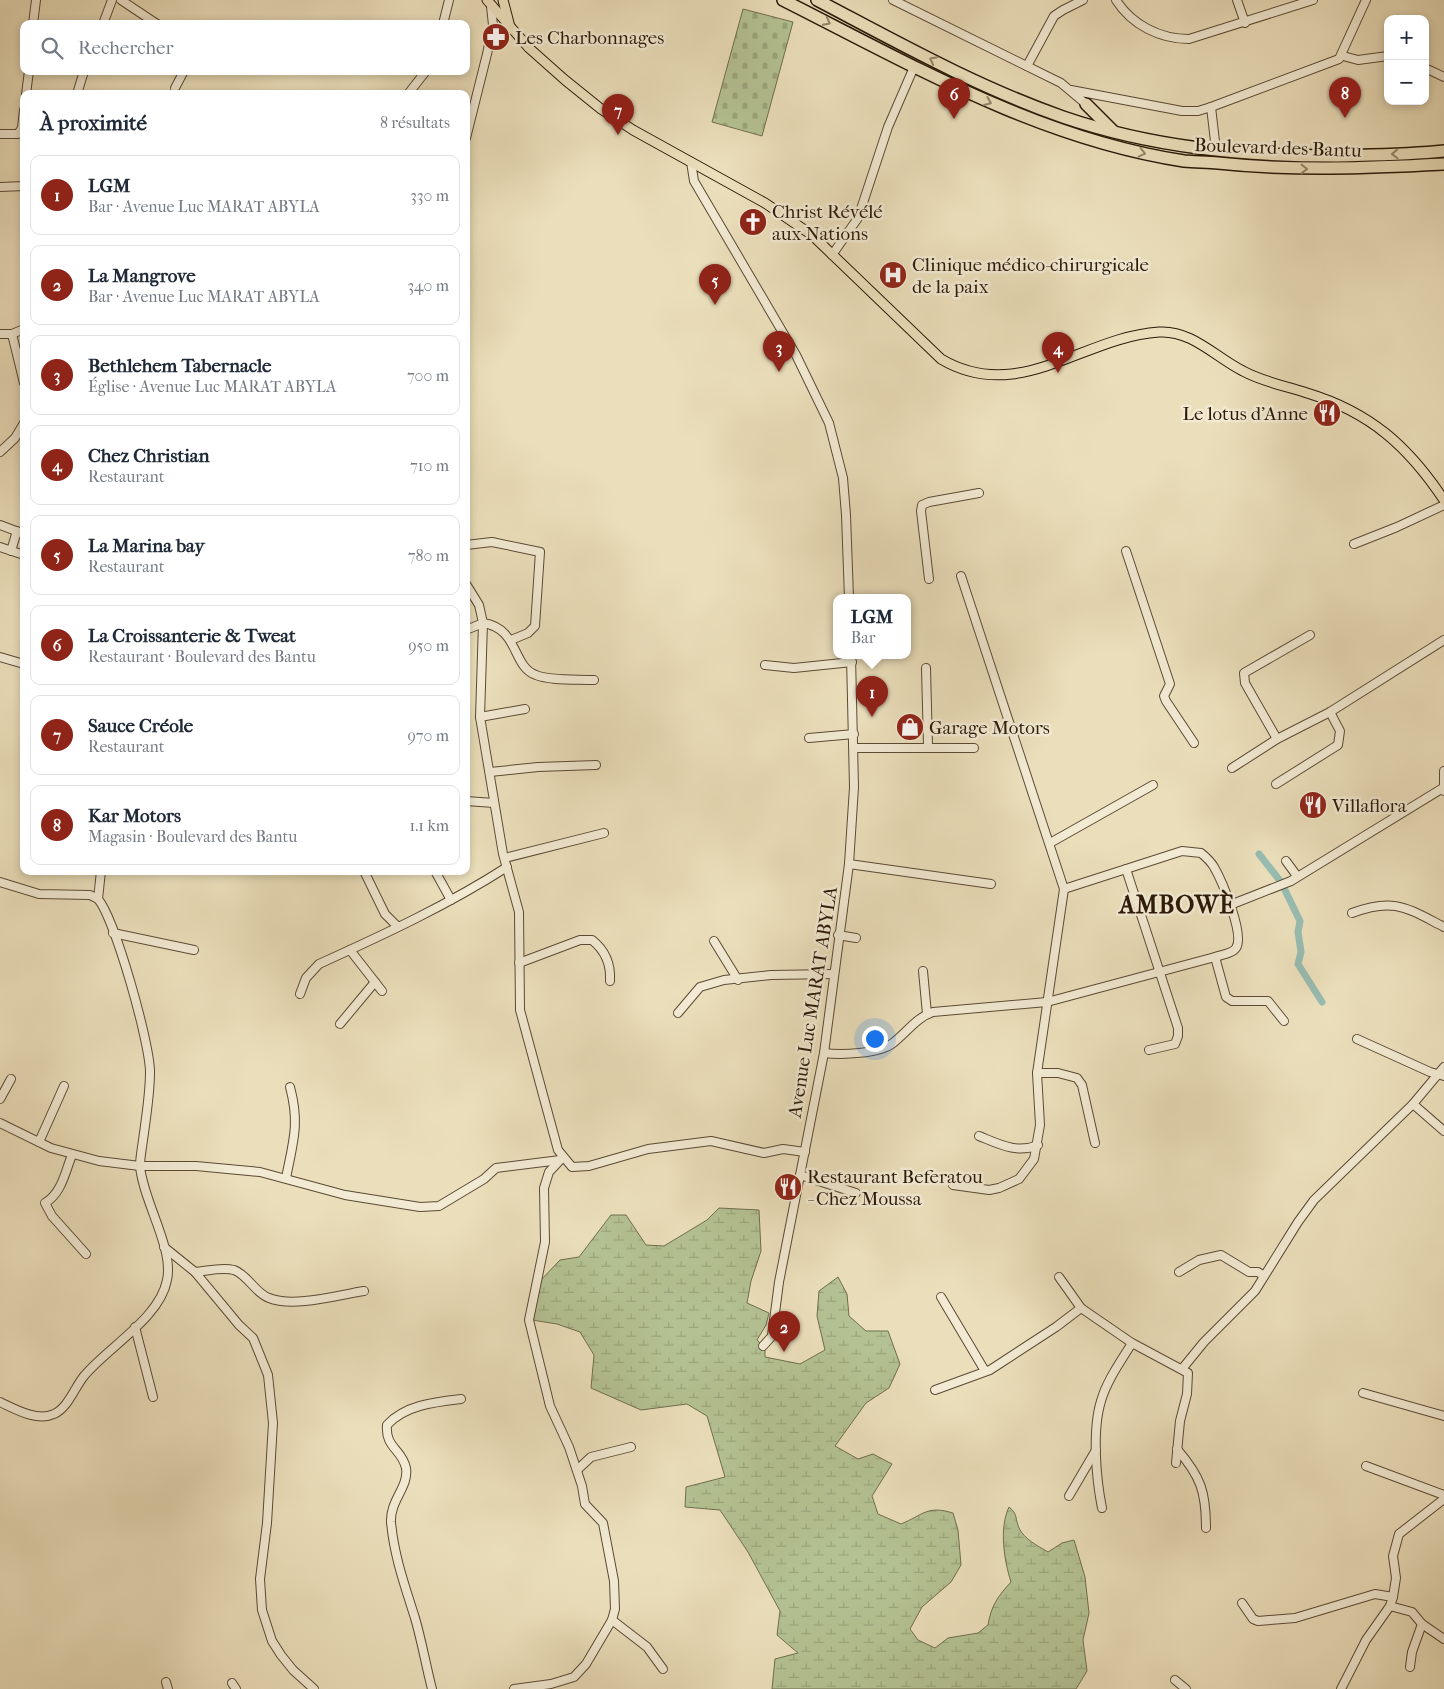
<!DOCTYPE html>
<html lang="fr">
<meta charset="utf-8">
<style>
body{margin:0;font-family:"IM FELL French Canon",serif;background:#f6f6f7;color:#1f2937}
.controls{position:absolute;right:15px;top:15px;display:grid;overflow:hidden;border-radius:10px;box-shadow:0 2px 8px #0003}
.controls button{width:45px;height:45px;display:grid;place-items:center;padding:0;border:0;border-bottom:1px solid #e0e1e3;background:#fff;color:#1f2937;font:25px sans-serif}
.you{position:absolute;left:874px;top:1038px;width:18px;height:18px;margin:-12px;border:4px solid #fff;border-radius:50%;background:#1a73e8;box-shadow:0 0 0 8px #1a73e833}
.badge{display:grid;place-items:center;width:32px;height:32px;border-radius:50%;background:#8f2418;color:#fff;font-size:16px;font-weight:700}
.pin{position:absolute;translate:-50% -41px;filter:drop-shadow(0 1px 2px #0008)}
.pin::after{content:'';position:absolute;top:26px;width:18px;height:15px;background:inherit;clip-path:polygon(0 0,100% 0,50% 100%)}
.popup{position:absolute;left:833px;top:594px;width:78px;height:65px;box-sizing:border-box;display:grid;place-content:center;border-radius:10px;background:#fff;filter:drop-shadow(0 1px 4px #0005);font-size:16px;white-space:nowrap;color:#747a83}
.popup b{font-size:19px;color:#1f2937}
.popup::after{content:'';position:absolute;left:50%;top:100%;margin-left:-10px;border:10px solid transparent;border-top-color:#fff}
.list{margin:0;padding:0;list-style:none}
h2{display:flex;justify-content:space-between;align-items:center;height:65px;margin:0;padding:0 20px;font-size:21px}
h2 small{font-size:16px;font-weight:400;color:#747a83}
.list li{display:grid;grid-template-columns:32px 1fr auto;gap:15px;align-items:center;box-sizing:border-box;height:80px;margin:0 10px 10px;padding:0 10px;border:1px solid #e0e1e3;border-radius:10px}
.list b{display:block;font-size:19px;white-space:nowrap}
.list p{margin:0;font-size:16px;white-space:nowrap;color:#747a83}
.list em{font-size:16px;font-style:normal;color:#747a83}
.icon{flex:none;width:28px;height:28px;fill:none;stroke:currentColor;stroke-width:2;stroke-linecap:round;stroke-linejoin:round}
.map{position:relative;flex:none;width:1444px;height:1689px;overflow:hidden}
.search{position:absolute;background:#fff;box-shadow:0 2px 8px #0003;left:20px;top:20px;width:450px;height:55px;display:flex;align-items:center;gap:12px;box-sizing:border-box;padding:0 18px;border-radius:10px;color:#747a83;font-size:19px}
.panel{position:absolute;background:#fff;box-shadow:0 2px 8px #0003;left:20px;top:90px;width:450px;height:785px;border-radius:10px}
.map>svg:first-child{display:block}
.wetland{fill:url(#wetland-marsh);stroke:#706e4e}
.cemetery{fill:url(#cemetery-stones);stroke:#706e4e}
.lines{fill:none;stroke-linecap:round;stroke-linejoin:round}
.canal{stroke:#98bcb1;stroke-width:7}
.minor-casing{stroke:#5b4a35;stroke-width:10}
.major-casing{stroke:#2b1908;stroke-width:11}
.highway-casing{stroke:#2b1908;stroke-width:14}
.minor{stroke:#f2ead3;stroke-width:8}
.major{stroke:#ebdfbb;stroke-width:9}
.highway{stroke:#ebdfbb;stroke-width:11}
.oneway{stroke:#95866a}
.labels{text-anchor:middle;stroke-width:5;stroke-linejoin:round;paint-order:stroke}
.poi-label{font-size:19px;fill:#2b1908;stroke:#f2ead3;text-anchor:start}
.street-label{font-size:19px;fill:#2b1908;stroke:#f2ead3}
.district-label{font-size:24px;font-weight:bold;letter-spacing:1px;fill:#2b1908;stroke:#f2ead3}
</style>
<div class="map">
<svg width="1444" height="1689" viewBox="0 0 1444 1689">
<defs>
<pattern id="wetland-marsh" width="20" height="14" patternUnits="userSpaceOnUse" patternTransform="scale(1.25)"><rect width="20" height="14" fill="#b4c293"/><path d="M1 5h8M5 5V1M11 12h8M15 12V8" fill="none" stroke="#9ba67d"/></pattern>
<pattern id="cemetery-stones" width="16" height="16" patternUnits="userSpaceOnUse" patternTransform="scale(1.25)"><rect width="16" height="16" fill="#b4c293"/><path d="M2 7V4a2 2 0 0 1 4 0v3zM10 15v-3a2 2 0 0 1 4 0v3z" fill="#9ba67d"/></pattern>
</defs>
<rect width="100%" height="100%" fill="#ebdfbb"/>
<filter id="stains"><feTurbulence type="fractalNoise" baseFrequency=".004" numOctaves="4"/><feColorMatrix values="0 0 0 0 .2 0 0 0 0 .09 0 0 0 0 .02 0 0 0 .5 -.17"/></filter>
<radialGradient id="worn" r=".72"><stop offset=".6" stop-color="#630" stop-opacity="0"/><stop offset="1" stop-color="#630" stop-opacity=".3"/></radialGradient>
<!-- wetland -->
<path class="wetland" d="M 719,1208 L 759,1210 L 761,1251 L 751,1281 L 747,1303 L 769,1313 L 766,1325 L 757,1340 L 765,1348 L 765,1357 L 800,1364 L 825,1350 L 817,1316 L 819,1291 L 838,1277 L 847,1294 L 849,1316 L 866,1331 L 888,1331 L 900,1364 L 889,1388 L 866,1403 L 835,1446 L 858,1459 L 873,1454 L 892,1464 L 872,1496 L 878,1514 L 901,1524 C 923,1515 927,1505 953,1513 L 958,1530 L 961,1565 L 951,1582 L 922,1607 L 910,1629 L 918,1640 L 935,1648 L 948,1638 L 978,1633 L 988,1625 C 991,1606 998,1596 1011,1582 C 1004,1560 999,1528 1009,1507 C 1018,1514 1015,1519 1019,1528 C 1024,1539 1038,1546 1048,1552 L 1062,1543 L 1074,1540 L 1085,1577 L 1089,1613 L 1083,1640 L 1087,1671 L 1076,1689 L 772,1689 L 775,1659 L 798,1653 L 777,1635 L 780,1611 L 748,1552 L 720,1510 L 685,1507 L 686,1487 L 725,1477 L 707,1416 L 687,1404 L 641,1410 L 591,1388 L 594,1355 L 580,1332 L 557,1324 L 532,1320 L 540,1281 L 560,1260 L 579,1257 L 611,1215 L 626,1215 L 646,1245 L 664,1246 L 707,1220 Z"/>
<!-- cemetery -->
<path class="cemetery" d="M 743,9 L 793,22 L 762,136 L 712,122 Z"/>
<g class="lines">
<!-- canal -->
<path class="canal" d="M 1259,854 L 1281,882 L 1300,921 L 1298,932 L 1301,952 L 1298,964 L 1322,1002"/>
<defs>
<g id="minor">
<path d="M 121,0 L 157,24"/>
<path d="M 893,0 L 1061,83 L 1086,104"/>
<path d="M 1116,0 C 1132,25 1160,39 1189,39 L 1313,0"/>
<path d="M 1237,0 L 1245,23"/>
<path d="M 33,24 L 36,0"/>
<path d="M 103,24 L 112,0"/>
<path d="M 443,24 L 449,0"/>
<path d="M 1343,56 L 1358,60 L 1388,56"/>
<path d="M 1027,66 L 1054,16 L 1063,10 L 1083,0"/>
<path d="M 1425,68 L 1444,77"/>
<path d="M 175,88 L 184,71"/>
<path d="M 1071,90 L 1182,111 L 1198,111 L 1211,107 L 1339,59 L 1366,0"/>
<path d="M 26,94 L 29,71"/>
<path d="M 77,94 L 84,71"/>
<path d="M 408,94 L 426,71"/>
<path d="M 1211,107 L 1216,150"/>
<path d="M 0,134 L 18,134 L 22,128 L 24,110"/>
<path d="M 466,138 L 487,54 L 493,25 L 491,6"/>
<path d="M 691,162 L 694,181 L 796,355 L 829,423 L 843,478 L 846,515 L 849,598"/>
<path d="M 0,187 L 24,186"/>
<path d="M 832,255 L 858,218 L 888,127 L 914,67"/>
<path d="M 0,334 L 12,334 L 24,329"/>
<path d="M 12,334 L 24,383"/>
<path d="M 0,452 L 15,438 L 24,423"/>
<path d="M 0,525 L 24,534"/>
<path d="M 1354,544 L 1397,527 L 1444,505"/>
<path d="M 466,545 L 492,542 L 540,552 L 535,626 L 528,633 L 511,640"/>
<path d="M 0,547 L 24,555"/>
<path d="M 11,551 L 17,531"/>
<path d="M 1126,551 L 1170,684 L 1164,696 L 1166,701 L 1194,743"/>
<path d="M 929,579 L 921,511 L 922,505 L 929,502 L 979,493"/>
<path d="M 466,584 L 479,605 L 483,623 L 480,717 L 503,854 L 519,912 L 520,1010 L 558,1150 L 572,1167 L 589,1166 L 648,1149 L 711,1141 L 764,1153 L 783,1149 L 805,1152"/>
<path d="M 466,630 L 483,623 C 519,628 512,667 536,675 C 550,681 578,679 594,680"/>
<path d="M 0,657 L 24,664"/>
<path d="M 765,665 L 794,668 L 852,662"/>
<path d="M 926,668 L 928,746"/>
<path d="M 480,717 L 525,709"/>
<path d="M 809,738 L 854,734"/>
<path d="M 1277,739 L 1245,683 L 1244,673 L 1310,635"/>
<path d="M 854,748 L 974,748"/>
<path d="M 1232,768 L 1277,739 L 1330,712 L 1444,640"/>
<path d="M 1444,771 L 1444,791"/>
<path d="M 490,772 L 538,767 L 596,765"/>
<path d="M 1276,784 L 1338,745 L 1340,731 L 1330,712"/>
<path d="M 466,801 L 494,803"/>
<path d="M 1050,843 L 1153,785"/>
<path d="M 505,858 L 604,833"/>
<path d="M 1286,861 L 1297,876"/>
<path d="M 849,864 L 991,884"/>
<path d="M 1126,869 L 1178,1028 L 1178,1036 L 1175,1044 L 1149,1050"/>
<path d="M 364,871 L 385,914 L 397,926"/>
<path d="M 435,871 L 451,900"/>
<path d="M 0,882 L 39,894 L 90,895 L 98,899"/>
<path d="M 98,899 L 101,871"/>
<path d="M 1230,905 L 1291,881 L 1443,788"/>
<path d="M 1352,913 C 1394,897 1407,908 1444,927"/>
<path d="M 113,933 L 194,950"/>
<path d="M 838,935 L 856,938"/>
<path d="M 714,941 L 738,980"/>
<path d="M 350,950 L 382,991"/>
<path d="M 1215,957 L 1226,997 L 1232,1001 L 1268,1001 L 1284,1021"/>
<path d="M 519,963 L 580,940 L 592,940 C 606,951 611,964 610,981"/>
<path d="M 923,971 L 927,1014"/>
<path d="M 300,994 L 306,978 L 319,964 C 383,935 448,905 507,867"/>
<path d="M 678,1013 L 700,987 L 724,980 L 771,975 L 834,974"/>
<path d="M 340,1024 L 375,982"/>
<path d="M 1357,1039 L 1430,1072 L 1444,1076"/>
<path d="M 824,1053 C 841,1055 879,1054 893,1043 C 906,1033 917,1017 933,1012 L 1047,1002 L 1215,957 C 1221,955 1233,953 1236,948 C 1245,935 1222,881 1214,867 C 1211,862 1206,857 1201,853 L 1182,851 L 1064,889"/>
<path d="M 1037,1073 L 1058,1073 L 1077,1078 L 1082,1085 L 1095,1143"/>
<path d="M 0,1099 L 11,1079"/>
<path d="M 1413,1104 L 1444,1131"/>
<path d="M 0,1123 L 51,1148 L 99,1161 L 140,1166 L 196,1166 L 260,1172 L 345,1195 L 420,1207 L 439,1206 L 484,1179 L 496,1168 L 560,1160"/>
<path d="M 979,1136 C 999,1144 1017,1154 1038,1145"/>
<path d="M 39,1142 L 64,1086"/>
<path d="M 72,1155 C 65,1172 62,1193 45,1203 L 52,1216 L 86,1254"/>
<path d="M 800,1175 L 856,1193"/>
<path d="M 286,1178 C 293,1142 300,1124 290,1087"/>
<path d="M 953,1185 L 989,1190 L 999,1188 L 1019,1179 L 1034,1159 L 1040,1125 L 1037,1073 L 1064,889 L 961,576"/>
<path d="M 164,1247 L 195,1272 C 208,1271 221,1267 234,1270 C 248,1275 255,1293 269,1298 C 294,1308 338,1295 364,1291"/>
<path d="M 195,1272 L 239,1325 L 253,1338 L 268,1375 L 273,1423 L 267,1523 L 260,1579 L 262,1610 L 272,1641 L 281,1655 L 293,1670 L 314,1689"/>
<path d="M 1179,1272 L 1199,1260 L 1221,1255 L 1249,1272 L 1258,1272 L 1264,1276"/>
<path d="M 1059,1277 L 1081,1308"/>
<path d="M 941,1297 L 985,1371"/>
<path d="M 135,1327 L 153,1397"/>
<path d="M 763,1346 L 772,1336 L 779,1282 L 824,1053 L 849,864 L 854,787 L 851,656"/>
<path d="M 1182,1369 L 1204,1342 L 1255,1291 L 1298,1222 L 1314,1200 L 1413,1104 L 1444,1067"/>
<path d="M 935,1390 L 990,1370 L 1056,1327 L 1081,1308 L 1132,1343"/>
<path d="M 1363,1393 L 1444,1416"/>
<path d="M 0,1402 C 15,1409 37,1422 54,1414 C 68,1408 75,1387 84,1376 C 108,1347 160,1318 167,1280 C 174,1248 143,1201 140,1166 C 140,1158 142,1148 143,1140 C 146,1118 150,1094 150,1072 C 150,1043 115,919 98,899"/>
<path d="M 1177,1449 C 1201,1477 1206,1492 1206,1528"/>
<path d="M 1366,1466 L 1444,1495"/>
<path d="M 577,1470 L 591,1457 L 631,1447"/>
<path d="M 1069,1496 L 1096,1450"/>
<path d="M 1102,1508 C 1096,1478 1092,1430 1101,1401 C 1107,1380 1121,1361 1132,1343 L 1188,1373 L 1187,1394 L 1180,1421 L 1176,1463"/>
<path d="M 1393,1597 L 1396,1578 L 1393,1556 L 1399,1534 L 1444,1499"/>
<path d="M 1242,1603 L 1253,1619 L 1258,1621 L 1295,1618 L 1375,1594 L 1393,1597 L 1390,1606"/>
<path d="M 612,1620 L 647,1647 L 663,1669"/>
<path d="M 1410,1667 L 1412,1652 L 1422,1624"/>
<path d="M 1175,1680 L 1186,1689"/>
<path d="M 166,1682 L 168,1689"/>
<path d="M 232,1683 L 236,1689"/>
<path d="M 432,1689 C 426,1666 422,1642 415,1618 C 405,1586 394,1556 391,1522 C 390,1500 409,1487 406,1468 C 402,1449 385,1448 387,1425 C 405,1405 435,1402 461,1399"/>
<path d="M 514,1689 L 551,1684 L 574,1677 L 586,1664 L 612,1620 L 615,1609 L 614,1581 L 603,1523 L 585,1504 L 582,1486 L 569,1447 L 550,1406 L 529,1320 L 545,1242 L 544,1188 L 549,1172 L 563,1157"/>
<path d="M 1341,1689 L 1366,1640 L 1390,1606 L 1412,1612 L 1422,1624 L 1444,1639"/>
</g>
<g id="major">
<path d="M 487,0 L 529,48 L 565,80 L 601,109 L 633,130 L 765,203 L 812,235 L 941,359 C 1019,405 1082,337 1159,332 C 1192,330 1215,357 1243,371 C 1263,382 1286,386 1307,393 C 1370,412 1408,446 1444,500"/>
<path d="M 503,0 L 509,23"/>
</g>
<g id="highway">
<path d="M 783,0 C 912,65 1039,139 1184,161 C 1195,162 1207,162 1218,163 C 1293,171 1368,168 1444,164"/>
<path d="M 817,0 C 897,42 977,87 1063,117 C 1151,147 1242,156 1334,156 C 1371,155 1408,155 1444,151"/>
<path d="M 1086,104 L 1113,131"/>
</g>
</defs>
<!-- minor casing -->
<use href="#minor" class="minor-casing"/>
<!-- major casing -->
<use href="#major" class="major-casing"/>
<!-- highway casing -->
<use href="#highway" class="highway-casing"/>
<!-- minor -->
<use href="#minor" class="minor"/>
<!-- major -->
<use href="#major" class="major"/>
<!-- highway -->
<use href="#highway" class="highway"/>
</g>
<!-- one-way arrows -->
<defs><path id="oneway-chevron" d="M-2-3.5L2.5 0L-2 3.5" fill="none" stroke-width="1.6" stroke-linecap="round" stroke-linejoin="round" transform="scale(1.25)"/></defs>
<g class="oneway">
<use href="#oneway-chevron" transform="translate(827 22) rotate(27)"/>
<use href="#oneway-chevron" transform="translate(933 60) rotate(-153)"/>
<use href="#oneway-chevron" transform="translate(988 102) rotate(23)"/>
<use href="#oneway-chevron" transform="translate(1142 153) rotate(13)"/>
<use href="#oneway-chevron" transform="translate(1395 154) rotate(178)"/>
<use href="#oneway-chevron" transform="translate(1304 169)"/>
</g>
<!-- icons -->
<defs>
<symbol id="pharmacy-disc" viewBox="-11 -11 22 22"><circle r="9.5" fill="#8f2418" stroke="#f2ead3"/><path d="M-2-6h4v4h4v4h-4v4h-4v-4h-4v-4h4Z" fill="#fff"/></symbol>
<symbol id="church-disc" viewBox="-11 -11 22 22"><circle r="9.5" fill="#8f2418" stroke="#f2ead3"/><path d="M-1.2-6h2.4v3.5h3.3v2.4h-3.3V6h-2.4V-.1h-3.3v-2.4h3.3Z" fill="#fff"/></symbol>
<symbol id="hospital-disc" viewBox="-11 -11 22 22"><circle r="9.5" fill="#8f2418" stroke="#f2ead3"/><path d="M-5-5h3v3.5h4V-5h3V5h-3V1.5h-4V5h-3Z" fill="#fff"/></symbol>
<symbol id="restaurant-disc" viewBox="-11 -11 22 22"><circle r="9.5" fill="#8f2418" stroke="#f2ead3"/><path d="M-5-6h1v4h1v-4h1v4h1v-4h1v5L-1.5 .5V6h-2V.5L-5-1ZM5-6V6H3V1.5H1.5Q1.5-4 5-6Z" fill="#fff"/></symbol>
<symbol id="shop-disc" viewBox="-11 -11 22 22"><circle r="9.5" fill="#8f2418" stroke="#f2ead3"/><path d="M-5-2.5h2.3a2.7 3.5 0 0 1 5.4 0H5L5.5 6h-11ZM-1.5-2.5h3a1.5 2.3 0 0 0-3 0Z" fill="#fff"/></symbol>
</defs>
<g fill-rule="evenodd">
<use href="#pharmacy-disc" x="480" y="21" width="32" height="32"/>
<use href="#church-disc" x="737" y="206" width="32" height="32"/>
<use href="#hospital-disc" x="877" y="259" width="32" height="32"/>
<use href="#restaurant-disc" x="1311" y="397" width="32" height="32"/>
<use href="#shop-disc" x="894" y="711" width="32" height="32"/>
<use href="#restaurant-disc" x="1297" y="789" width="32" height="32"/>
<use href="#restaurant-disc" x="772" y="1171" width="32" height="32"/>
</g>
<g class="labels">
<!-- poi labels -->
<g class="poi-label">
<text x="515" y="44">Les Charbonnages</text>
<text x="772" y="218">Christ Révélé<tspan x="772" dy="22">aux Nations</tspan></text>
<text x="912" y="271">Clinique médico-chirurgicale<tspan x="912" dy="22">de la paix</tspan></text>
<text x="1308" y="420" text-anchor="end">Le lotus d'Anne</text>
<text x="929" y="734">Garage Motors</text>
<text x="1332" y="812">Villaflora</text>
<text x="807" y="1183">Restaurant Beferatou<tspan x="807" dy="22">- Chez Moussa</tspan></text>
</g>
<!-- street labels -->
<g class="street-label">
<text transform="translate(1278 147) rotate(2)" y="7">Boulevard des Bantu</text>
<text transform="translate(812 1002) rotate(-81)" y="7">Avenue Luc MARAT ABYLA</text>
</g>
<!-- district labels -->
<g class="district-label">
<text x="1177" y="913">AMBOWÈ</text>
</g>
</g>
<rect width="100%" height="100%" filter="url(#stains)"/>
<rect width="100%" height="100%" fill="url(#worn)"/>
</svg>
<div class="controls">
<button>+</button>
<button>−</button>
</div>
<div class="you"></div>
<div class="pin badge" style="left:872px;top:717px">1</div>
<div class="popup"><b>LGM</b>Bar</div>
<div class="pin badge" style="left:784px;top:1352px">2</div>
<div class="pin badge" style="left:779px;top:372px">3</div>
<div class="pin badge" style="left:1058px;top:373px">4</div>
<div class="pin badge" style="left:715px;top:305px">5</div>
<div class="pin badge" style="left:954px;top:119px">6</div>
<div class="pin badge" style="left:618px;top:135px">7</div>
<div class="pin badge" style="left:1345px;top:118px">8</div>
<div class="search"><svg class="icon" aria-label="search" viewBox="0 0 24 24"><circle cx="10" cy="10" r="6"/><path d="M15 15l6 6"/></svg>Rechercher</div>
<section class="panel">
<h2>À proximité<small>8 résultats</small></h2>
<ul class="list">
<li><span class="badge">1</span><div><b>LGM</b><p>Bar · Avenue Luc MARAT ABYLA</p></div><em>330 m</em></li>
<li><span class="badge">2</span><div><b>La Mangrove</b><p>Bar · Avenue Luc MARAT ABYLA</p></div><em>340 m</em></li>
<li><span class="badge">3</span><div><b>Bethlehem Tabernacle</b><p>Église · Avenue Luc MARAT ABYLA</p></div><em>700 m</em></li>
<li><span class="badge">4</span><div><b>Chez Christian</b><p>Restaurant</p></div><em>710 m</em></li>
<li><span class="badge">5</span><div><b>La Marina bay</b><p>Restaurant</p></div><em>780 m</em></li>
<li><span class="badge">6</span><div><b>La Croissanterie &amp; Tweat</b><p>Restaurant · Boulevard des Bantu</p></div><em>950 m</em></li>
<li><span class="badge">7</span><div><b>Sauce Créole</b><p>Restaurant</p></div><em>970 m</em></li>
<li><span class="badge">8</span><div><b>Kar Motors</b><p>Magasin · Boulevard des Bantu</p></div><em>1.1 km</em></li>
</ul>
</section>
</div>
